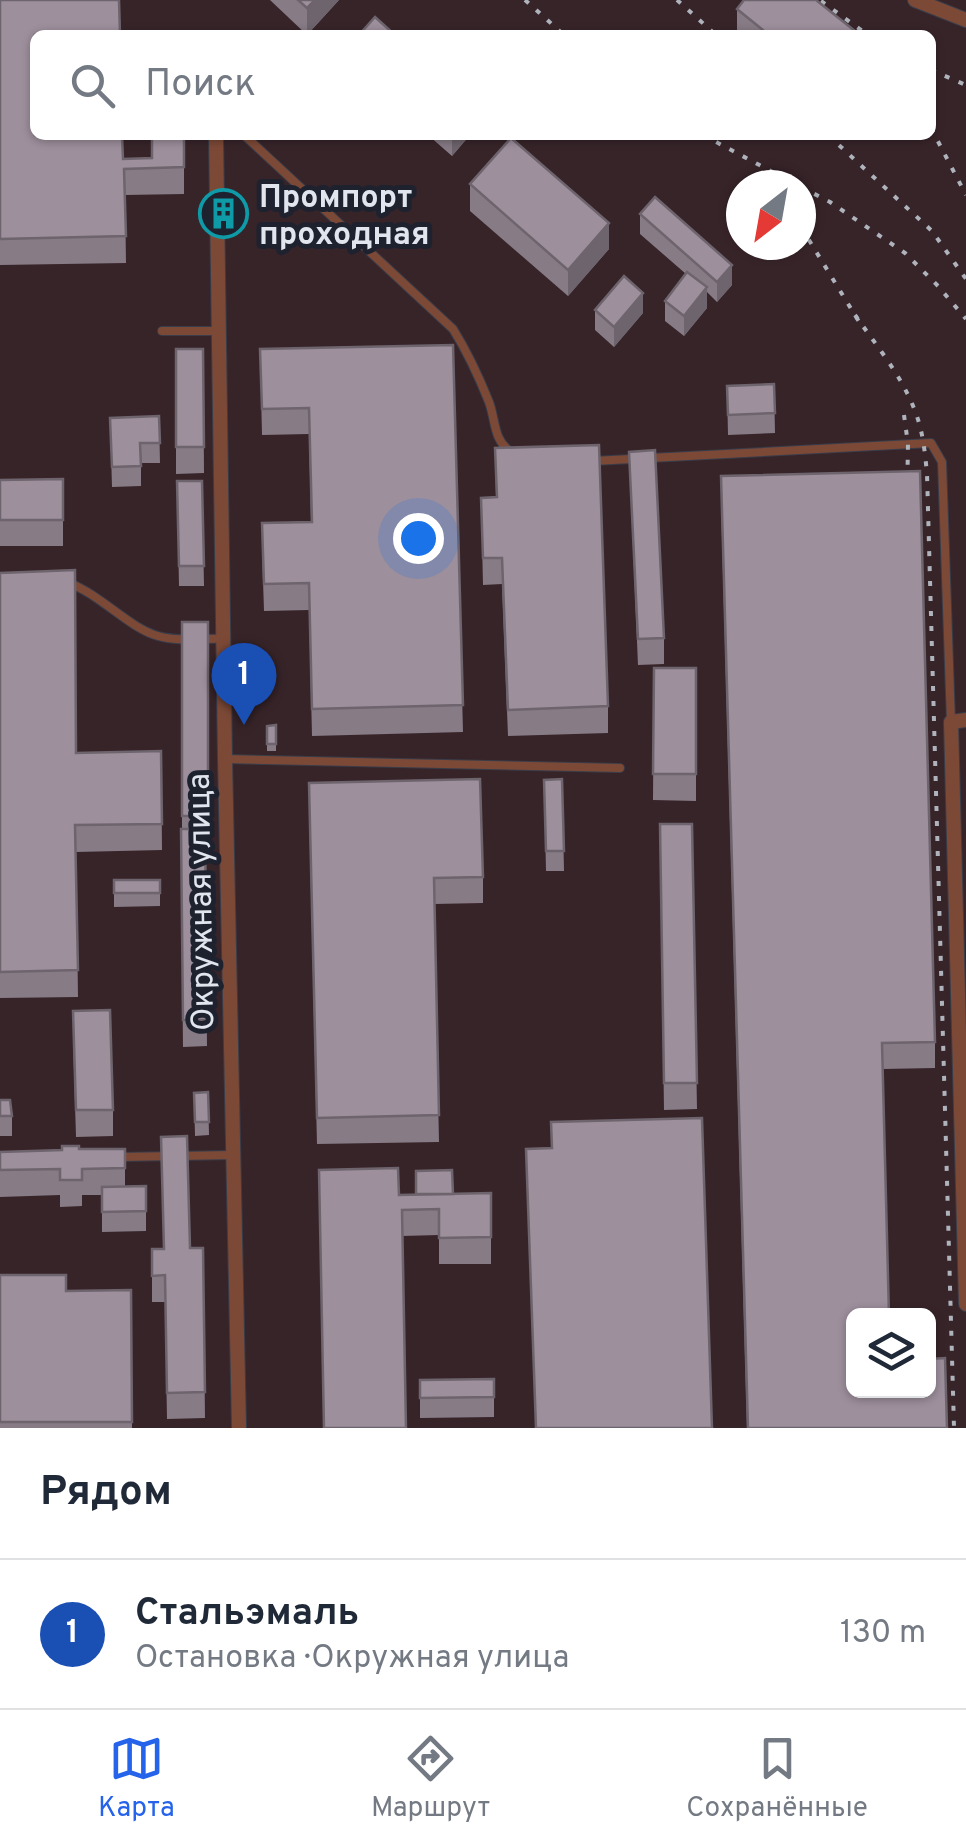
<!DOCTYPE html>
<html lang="ru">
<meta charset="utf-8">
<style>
body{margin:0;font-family:Overpass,sans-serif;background:#f6f6f7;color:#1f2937}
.controls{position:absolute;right:30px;bottom:30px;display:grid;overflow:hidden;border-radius:15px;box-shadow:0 2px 8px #0004}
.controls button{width:90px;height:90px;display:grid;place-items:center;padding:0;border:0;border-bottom:2px solid #e0e1e3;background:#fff;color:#1f2937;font:50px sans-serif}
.compass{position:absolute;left:726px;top:170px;width:90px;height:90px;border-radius:50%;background:#fff;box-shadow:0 2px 8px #0004;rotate:211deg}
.you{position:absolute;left:418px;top:538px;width:35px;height:35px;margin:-25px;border:8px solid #fff;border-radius:50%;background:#1a73e8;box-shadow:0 0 0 15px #1a73e833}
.badge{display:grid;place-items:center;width:65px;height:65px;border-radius:50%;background:#2563eb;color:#fff;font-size:32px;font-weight:700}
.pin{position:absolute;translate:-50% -82px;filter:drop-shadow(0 2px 5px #0008)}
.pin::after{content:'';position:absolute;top:52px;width:35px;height:30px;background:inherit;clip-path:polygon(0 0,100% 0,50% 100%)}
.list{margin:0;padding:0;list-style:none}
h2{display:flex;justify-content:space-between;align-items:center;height:130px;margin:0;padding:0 40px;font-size:42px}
h2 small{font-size:32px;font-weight:400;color:#747a83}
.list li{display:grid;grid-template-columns:65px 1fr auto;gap:30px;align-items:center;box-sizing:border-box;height:150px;padding:0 40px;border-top:2px solid #e0e1e3}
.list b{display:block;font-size:38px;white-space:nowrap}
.list p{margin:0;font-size:32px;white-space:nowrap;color:#747a83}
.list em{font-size:32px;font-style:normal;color:#747a83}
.icon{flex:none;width:55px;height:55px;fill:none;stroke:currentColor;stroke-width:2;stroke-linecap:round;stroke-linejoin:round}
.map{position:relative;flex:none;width:966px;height:1428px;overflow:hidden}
.search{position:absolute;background:#fff;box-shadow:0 2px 8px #0004;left:30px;right:30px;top:30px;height:110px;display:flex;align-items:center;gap:25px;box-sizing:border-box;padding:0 35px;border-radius:15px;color:#747a83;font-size:38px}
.sheet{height:280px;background:#fff}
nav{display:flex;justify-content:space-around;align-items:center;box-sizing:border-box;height:140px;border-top:2px solid #e0e1e3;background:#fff;font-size:28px;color:#747a83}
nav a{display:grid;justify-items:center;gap:5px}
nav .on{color:#2563eb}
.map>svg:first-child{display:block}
.commercial{fill:#372429;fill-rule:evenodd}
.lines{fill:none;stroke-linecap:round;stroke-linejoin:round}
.service-casing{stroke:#393d4a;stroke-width:10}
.minor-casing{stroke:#393d4a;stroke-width:16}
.service{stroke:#7d4937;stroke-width:8}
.minor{stroke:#7d4937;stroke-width:14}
.rail{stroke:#afb3bc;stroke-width:4;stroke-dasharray:5 10;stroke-linecap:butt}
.wall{fill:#877b86}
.shaded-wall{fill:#6e646d}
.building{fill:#9d8f9c;stroke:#6e646d;stroke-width:2.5}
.labels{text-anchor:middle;stroke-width:10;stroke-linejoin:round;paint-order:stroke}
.poi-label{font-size:32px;font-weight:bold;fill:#e1e5ed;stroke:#1e222f;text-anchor:start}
.street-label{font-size:32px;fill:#e1e5ed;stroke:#1e222f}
</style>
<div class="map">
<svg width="966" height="1428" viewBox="0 0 966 1428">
<rect width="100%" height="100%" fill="#1e222f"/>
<!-- commercial -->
<path class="commercial" d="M 0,0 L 966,0 L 966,1428 L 0,1428 ZM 35,35 L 931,35 L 931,135 L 35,135 ZM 741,185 L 801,185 L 801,245 L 741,245 ZM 854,1316 L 928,1316 L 928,1390 L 854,1390 Z"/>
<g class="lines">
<defs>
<g id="service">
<path d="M 244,135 L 453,329 C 468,353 479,377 489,402 C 496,421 493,440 511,452"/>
<path d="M 162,331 L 218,331"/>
<path d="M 593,461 L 931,443 L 942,462 L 951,722"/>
<path d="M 69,583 C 101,595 129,628 158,636 C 178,642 203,638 223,639"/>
<path d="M 225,759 L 620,768"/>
<path d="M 119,1157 L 233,1155"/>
</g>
<g id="minor">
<path d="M 915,0 L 966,20"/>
<path d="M 216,135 L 225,759 L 239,1428"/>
<path d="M 966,720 L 951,722 L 966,1304"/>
</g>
</defs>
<!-- service casing -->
<use href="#service" class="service-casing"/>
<!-- minor casing -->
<use href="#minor" class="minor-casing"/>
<!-- service -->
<use href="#service" class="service"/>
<!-- minor -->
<use href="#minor" class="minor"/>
<!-- rail -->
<g class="rail">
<path d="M 525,0 L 564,35"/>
<path d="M 677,0 L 716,35"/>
<path d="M 821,1 L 868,35"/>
<path d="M 931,70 L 966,85"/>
<path d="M 931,128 L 966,195"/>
<path d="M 703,135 L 797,185"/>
<path d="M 828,135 L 932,231 L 966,279"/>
<path d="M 801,187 L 830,202 L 905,253 L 938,286 L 966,319"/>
<path d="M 801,227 L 861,325"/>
<path d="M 855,315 C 876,345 902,376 915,411 C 923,431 925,453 927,474 L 954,1428"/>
<path d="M 904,415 L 908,444 L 907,498"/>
</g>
</g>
<!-- wall -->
<g class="wall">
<path d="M 0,0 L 123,159 L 152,158 L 184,135 L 184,194 L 125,195 L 126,263 L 0,265 Z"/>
<path d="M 270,0 L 339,0 L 307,35 Z"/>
<path d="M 737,9 L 860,35 L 737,35 Z"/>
<path d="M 428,135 L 470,135 L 452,156 Z"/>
<path d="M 470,184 L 609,249 L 568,296 L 470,211 Z"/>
<path d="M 640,214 L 732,285 L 717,302 L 707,292 L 707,308 L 684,336 L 665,321 L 665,301 L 686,274 L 640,234 Z"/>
<path d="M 595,310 L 643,313 L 614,347 L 595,330 Z"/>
<path d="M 453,345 L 463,732 L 312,736 L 309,610 L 264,611 L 262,549 L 262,523 L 311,522 L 309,434 L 262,435 L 260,349 Z"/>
<path d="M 176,349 L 203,349 L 204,473 L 176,474 Z"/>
<path d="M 774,384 L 775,433 L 728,435 L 727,386 Z"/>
<path d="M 159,416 L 160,463 L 141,463 L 141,486 L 112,487 L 110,418 Z"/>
<path d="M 495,448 L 608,706 L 608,733 L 508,736 L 502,584 L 483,585 L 481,498 L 496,497 Z"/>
<path d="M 629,452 L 664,638 L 664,664 L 638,665 Z"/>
<path d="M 63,479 L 63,546 L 0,546 L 0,480 Z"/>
<path d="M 177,481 L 202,481 L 204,586 L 179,586 Z"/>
<path d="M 721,503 L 935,1042 L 935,1068 L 883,1069 L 747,1428 Z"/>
<path d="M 0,573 L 76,753 L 161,751 L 162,850 L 76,852 L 78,997 L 0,998 Z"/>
<path d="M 182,622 L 208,622 L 208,842 L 205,842 L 207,1046 L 183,1047 L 181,855 L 182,829 Z"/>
<path d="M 654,668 L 696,668 L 696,801 L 653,800 Z"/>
<path d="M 267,726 L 276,744 L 276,751 L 267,751 Z"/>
<path d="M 562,779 L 564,871 L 546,871 L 544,780 Z"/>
<path d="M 309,809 L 483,877 L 483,903 L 434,904 L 439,1142 L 317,1144 Z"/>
<path d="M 660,824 L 692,824 L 697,1109 L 664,1110 Z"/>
<path d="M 114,880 L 160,880 L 160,906 L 114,907 Z"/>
<path d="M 73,1038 L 113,1110 L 113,1136 L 76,1137 Z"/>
<path d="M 208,1092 L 209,1135 L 195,1136 L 194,1093 Z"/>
<path d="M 0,1100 L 12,1116 L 12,1136 L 0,1136 Z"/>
<path d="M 125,1149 L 125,1187 L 146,1211 L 146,1231 L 102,1232 L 102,1195 L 82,1195 L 82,1206 L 60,1207 L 60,1195 L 0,1197 L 0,1152 Z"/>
<path d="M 491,1193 L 491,1264 L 439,1264 L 439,1235 L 402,1236 L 399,1195 Z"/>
<path d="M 203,1248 L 205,1418 L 167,1419 L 165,1302 L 152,1302 L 152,1249 Z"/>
<path d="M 0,1275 L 66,1291 L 131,1290 L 132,1428 L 0,1428 Z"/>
<path d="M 494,1379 L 494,1417 L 420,1418 L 420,1380 Z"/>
</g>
<!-- shaded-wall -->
<g class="shaded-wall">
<path d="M 315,0 L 339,0 L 307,35 L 307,8 Z"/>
<path d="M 452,135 L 470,135 L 452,156 Z"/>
<path d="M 609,223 L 609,249 L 568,296 L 568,270 Z"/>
<path d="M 732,265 L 732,285 L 717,302 L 717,282 Z"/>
<path d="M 707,287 L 707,308 L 684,336 L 684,316 Z"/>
<path d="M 643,293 L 643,313 L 614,347 L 614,327 Z"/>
</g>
<!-- building -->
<g class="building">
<path d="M 0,0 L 119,0 L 120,35 L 35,35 L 35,135 L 122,135 L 123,159 L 152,158 L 152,135 L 184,135 L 184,167 L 124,169 L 126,236 L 0,239 Z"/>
<path d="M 298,0 L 315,0 L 307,8 Z"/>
<path d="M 744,0 L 816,0 L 860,35 L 769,35 L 737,9 Z"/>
<path d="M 375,17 L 395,35 L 359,35 Z"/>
<path d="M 511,138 L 609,223 L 568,270 L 470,184 Z"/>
<path d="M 655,197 L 732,265 L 717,282 L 640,214 Z"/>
<path d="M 687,272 L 707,287 L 684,316 L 665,301 Z"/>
<path d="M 624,276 L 643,293 L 614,327 L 595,310 Z"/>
<path d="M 453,345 L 463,705 L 312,709 L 309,583 L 264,584 L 262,523 L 312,522 L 309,408 L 262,409 L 260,349 Z"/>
<path d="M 176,349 L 203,349 L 204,447 L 176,447 Z"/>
<path d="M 774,384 L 775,413 L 728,415 L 727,386 Z"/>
<path d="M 159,416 L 160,443 L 140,443 L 141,466 L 112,467 L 110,418 Z"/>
<path d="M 599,445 L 608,706 L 508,710 L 502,558 L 483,558 L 481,498 L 497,497 L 495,448 Z"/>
<path d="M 655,450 L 664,638 L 638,639 L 629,452 Z"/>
<path d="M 920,471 L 935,1042 L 882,1043 L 889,1316 L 854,1316 L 854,1390 L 928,1390 L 928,1359 L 945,1358 L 947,1428 L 748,1428 L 721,476 Z"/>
<path d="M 63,479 L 63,520 L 0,520 L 0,480 Z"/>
<path d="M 177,481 L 202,481 L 204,566 L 179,566 Z"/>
<path d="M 75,570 L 76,753 L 161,751 L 162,824 L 75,825 L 78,970 L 0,972 L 0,573 Z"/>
<rect x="182" y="622" width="26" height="194"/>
<path d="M 654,668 L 696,668 L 696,774 L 653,774 Z"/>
<path d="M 276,725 L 276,744 L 267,744 L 267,726 Z"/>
<path d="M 480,779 L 483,877 L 434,878 L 439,1115 L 317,1118 L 309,783 Z"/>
<path d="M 562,779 L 564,851 L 546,851 L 544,780 Z"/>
<path d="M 660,824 L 692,824 L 697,1083 L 664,1083 Z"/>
<path d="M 181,829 L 205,829 L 207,1020 L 183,1020 Z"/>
<rect x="114" y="880" width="46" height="13"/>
<path d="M 110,1010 L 113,1110 L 76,1110 L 73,1011 Z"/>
<path d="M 208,1092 L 209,1122 L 195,1122 L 194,1093 Z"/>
<path d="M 0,1100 L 10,1100 L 12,1116 L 0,1116 Z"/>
<path d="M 702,1118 L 712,1428 L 536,1428 L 526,1149 L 552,1148 L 551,1122 Z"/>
<path d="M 187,1136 L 190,1248 L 203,1248 L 205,1392 L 167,1393 L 165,1275 L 152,1276 L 152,1249 L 164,1249 L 161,1137 Z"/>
<path d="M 62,1146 L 79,1146 L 79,1149 L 125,1149 L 125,1168 L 82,1169 L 82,1180 L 60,1180 L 60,1169 L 0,1170 L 0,1152 L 62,1150 Z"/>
<path d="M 398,1168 L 399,1195 L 491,1193 L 491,1237 L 439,1238 L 439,1209 L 402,1210 L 406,1428 L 324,1428 L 319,1170 Z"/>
<path d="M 452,1170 L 453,1194 L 416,1194 L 416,1171 Z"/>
<path d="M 146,1186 L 146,1211 L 102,1212 L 102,1187 Z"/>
<path d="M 0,1275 L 66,1275 L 66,1291 L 131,1290 L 132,1422 L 0,1422 Z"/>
<path d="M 494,1379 L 494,1397 L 420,1398 L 420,1380 Z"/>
</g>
<!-- icons -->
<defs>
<symbol id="building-ring" viewBox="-11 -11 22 22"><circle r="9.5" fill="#1e222f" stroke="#0f9aa8" stroke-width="1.5"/><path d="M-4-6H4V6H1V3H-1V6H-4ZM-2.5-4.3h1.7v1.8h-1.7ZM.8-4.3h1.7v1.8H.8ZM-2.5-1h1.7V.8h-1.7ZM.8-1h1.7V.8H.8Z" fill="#0f9aa8"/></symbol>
</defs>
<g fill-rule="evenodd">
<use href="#building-ring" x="196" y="186" width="55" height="55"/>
</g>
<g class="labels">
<!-- poi labels -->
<g class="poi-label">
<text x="259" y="207">Промпорт<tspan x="259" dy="37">проходная</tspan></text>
</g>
<!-- street labels -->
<g class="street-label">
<text transform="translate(200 902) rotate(-91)" y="11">Окружная улица</text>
</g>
</g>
</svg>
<div class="controls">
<button><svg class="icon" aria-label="layers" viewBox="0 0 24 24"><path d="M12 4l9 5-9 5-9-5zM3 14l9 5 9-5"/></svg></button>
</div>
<svg class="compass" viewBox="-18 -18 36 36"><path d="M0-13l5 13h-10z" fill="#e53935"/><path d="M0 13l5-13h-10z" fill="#747a83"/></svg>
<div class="you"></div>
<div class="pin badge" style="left:244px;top:725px;background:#1a4fb4">1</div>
<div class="search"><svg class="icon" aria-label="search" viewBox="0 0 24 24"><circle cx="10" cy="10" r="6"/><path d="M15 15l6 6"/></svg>Поиск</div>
</div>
<section class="sheet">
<h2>Рядом<small></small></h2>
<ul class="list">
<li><span class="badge" style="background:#1a4fb4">1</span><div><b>Стальэмаль</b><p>Остановка · Окружная улица</p></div><em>130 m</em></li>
</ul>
</section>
<nav>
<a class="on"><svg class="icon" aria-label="map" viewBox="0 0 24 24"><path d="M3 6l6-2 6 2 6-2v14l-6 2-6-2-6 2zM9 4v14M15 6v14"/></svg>Карта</a>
<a><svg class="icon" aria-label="directions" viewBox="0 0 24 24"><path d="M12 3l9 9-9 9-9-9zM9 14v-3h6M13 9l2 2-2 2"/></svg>Маршрут</a>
<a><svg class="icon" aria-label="saved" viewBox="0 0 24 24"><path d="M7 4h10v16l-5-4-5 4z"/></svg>Сохранённые</a>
</nav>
